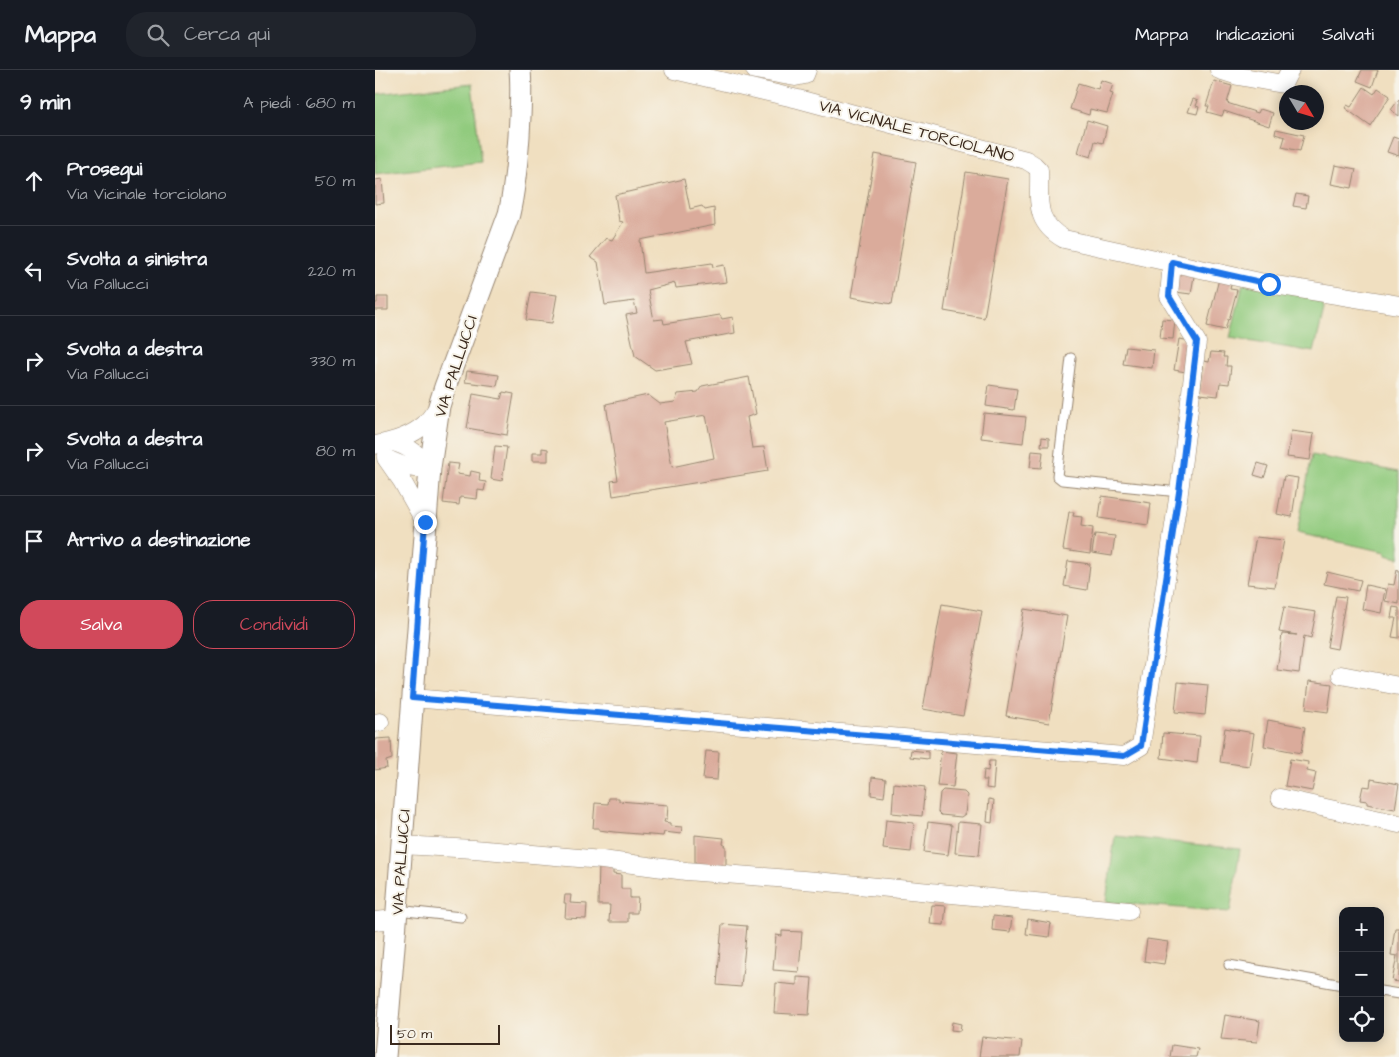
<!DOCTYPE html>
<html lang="it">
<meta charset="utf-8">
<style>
body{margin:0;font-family:"Architects Daughter",sans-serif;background:#20242c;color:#f1f3f6}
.controls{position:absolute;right:15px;bottom:15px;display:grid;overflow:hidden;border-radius:10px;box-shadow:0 2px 12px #0003}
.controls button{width:45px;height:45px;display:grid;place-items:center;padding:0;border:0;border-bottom:1px solid #363941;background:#171b24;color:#f1f3f6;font:25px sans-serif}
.compass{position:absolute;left:904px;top:15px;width:45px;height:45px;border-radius:50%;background:#171b24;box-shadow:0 2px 12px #0003;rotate:128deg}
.scale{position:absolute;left:15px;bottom:12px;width:110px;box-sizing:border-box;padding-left:5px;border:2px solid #3b2a1e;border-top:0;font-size:14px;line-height:18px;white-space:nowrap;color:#3b2a1e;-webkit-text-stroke:4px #f7f3e8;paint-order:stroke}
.stop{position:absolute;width:15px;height:15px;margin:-11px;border:4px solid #1a73e8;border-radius:50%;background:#fff}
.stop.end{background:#1a73e8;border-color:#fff;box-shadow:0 1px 5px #0008}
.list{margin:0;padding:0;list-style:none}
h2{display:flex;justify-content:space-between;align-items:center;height:65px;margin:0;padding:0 20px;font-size:21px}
h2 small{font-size:16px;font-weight:400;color:#9ea1a6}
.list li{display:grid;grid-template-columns:32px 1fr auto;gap:15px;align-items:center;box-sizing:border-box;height:90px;padding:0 20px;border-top:1px solid #363941}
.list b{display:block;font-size:19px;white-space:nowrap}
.list p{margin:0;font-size:16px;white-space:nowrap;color:#9ea1a6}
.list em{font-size:16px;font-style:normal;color:#9ea1a6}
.actions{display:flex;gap:10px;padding:15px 20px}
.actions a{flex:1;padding:11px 0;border:1px solid #d1495b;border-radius:20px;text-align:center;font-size:18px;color:#d1495b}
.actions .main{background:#d1495b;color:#fff}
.icon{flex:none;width:28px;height:28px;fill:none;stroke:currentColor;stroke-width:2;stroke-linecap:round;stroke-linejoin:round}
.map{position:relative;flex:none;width:1024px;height:987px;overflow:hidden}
header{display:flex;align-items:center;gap:30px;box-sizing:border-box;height:70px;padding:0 25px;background:#171b24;border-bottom:1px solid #363941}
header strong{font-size:24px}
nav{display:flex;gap:28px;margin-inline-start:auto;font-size:18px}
.search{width:350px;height:45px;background:#20242c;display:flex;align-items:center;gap:12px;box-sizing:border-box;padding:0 18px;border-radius:20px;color:#9ea1a6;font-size:19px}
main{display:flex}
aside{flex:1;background:#171b24}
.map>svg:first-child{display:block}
.green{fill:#91cb7e;stroke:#667a4e}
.building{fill:#daab9b;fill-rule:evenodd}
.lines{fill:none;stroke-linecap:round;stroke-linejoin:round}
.service-casing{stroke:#96846f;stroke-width:11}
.minor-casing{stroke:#96846f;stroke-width:19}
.tertiary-casing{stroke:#96846f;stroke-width:23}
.service{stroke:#fff;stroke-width:9}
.minor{stroke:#fff;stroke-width:18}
.tertiary{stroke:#fff;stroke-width:21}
.route{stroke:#1a73e8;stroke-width:6}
.labels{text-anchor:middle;stroke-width:4;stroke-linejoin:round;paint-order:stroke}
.street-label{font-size:16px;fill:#3b2a1e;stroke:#f7f3e8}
</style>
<header>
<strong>Mappa</strong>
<div class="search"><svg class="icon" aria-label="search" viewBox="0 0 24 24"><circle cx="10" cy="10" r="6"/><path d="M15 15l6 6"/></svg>Cerca qui</div>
<nav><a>Mappa</a><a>Indicazioni</a><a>Salvati</a></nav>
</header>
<main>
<aside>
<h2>9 min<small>A piedi · 680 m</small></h2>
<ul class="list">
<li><svg class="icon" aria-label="ahead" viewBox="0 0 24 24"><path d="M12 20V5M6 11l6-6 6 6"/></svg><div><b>Prosegui</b><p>Via Vicinale torciolano</p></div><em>50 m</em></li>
<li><svg class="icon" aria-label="left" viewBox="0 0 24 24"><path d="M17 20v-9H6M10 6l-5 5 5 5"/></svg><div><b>Svolta a sinistra</b><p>Via Pallucci</p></div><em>220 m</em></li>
<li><svg class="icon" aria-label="right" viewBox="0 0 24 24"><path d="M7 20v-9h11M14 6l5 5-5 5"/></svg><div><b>Svolta a destra</b><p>Via Pallucci</p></div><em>330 m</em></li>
<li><svg class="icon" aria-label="right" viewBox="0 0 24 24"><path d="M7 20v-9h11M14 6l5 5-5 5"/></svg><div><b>Svolta a destra</b><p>Via Pallucci</p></div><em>80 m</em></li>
<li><svg class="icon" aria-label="arrive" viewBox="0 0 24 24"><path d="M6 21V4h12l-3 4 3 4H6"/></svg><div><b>Arrivo a destinazione</b></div></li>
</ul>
<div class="actions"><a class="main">Salva</a><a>Condividi</a></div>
</aside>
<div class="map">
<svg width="1024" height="987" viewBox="0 0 1024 987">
<rect width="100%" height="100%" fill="#f7f3e8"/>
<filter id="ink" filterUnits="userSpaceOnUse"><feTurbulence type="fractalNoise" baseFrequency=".02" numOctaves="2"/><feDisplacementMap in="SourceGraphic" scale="10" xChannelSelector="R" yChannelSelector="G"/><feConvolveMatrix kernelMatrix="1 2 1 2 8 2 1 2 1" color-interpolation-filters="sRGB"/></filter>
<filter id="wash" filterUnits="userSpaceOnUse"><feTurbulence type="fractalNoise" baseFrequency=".0096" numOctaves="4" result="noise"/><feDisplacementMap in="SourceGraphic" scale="20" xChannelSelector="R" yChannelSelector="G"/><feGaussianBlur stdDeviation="1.12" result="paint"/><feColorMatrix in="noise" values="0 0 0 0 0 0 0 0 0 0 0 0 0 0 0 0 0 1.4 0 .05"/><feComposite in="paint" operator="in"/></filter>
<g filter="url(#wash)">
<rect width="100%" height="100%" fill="#f0dfc0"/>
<!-- green -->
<g class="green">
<path d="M 97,14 L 106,92 L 0,104 L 0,24 Z"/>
<path d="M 868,214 L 940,225 L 947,232 L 949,240 L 939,282 L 855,268 Z"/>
<path d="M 937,385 L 1024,402 L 1024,488 L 1011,485 L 1011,482 L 922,463 Z"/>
<path d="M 740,766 L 865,779 L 855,842 L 731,832 Z"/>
</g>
<g id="blocks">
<!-- building -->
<g class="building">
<path d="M 987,0 L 1003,0 L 997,17 L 982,11 Z"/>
<path d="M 726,10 L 738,14 L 735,23 L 738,24 L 732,43 L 715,39 L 714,45 L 695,39 L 703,13 L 723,19 Z"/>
<path d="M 839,11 L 857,16 L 852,33 L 883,43 L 885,39 L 898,43 L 894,56 L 849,41 L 847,46 L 832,42 L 834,36 L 831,36 Z"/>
<path d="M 989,17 L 999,24 L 1003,18 L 1015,26 L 995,56 L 970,38 L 972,35 L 976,37 Z"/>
<path d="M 818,29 L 823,31 L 821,36 L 824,37 L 822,44 L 813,42 Z"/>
<path d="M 1024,29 L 1024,46 L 1016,40 Z"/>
<path d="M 712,50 L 732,56 L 728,73 L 720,71 L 716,87 L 703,83 Z"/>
<path d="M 901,59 L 929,65 L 925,81 L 907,77 L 910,67 L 900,64 Z"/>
<path d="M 1018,67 L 1024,69 L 1024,86 L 1012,82 Z"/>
<path d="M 500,84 L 541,92 L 517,234 L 476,227 Z"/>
<path d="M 960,95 L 981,99 L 977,118 L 956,114 Z"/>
<path d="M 591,102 L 633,109 L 609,248 L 569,241 Z"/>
<path d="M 7,109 L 9,133 L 0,134 L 0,110 Z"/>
<path d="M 309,109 L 315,139 L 327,136 L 330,140 L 339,138 L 340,155 L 265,170 L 269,203 L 337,193 L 338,197 L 349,195 L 352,212 L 301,218 L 300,213 L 273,220 L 279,250 L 288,249 L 289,254 L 345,245 L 347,249 L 358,247 L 360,263 L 311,272 L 317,294 L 280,300 L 260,286 L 251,245 L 262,243 L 259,231 L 230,235 L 223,192 L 215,187 L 231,168 L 237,170 L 248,152 L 244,151 L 240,125 Z"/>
<path d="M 921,124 L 933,126 L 931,138 L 918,136 Z"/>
<path d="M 803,198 L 820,200 L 816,224 L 800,222 Z"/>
<path d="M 845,205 L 858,207 L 855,219 L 862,220 L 854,250 L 853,249 L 850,260 L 832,256 Z"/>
<path d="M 156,222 L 182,225 L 177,253 L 151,250 Z"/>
<path d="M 2,227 L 13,227 L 13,240 L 0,240 L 0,233 L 2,233 Z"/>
<path d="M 787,249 L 800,250 L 798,269 L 785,268 Z"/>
<path d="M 804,269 L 816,271 L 811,302 L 799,300 Z"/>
<path d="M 751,277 L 779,280 L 777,298 L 748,294 Z"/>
<path d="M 836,282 L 849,283 L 848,287 L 852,287 L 851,296 L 856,296 L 854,314 L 845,313 L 843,326 L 825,324 L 829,291 L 834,292 Z"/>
<path d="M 92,301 L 124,305 L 122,316 L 90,312 Z"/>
<path d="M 374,307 L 381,344 L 372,347 L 377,378 L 389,377 L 393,401 L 238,426 L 236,411 L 243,410 L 231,334 L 273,325 L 285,334 L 300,332 L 303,324 L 323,322 L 327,316 ZM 331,345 L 339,388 L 297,397 L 289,352 Z"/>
<path d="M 614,315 L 642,319 L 639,340 L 611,336 Z"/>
<path d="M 128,322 L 139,324 L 132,365 L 92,358 L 98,324 L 126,329 Z"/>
<path d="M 609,343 L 651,347 L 648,373 L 606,368 Z"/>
<path d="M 916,361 L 939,364 L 935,390 L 912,387 Z"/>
<path d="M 667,367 L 674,368 L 674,376 L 666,376 Z"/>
<path d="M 120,376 L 132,377 L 127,411 L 116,409 Z"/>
<path d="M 167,378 L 173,379 L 173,391 L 157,391 L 157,383 L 167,383 Z"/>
<path d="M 657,381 L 668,382 L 666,398 L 655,397 Z"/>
<path d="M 73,393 L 84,394 L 82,404 L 95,406 L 96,401 L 105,403 L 104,411 L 111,412 L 109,421 L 103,420 L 102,429 L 85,427 L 84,435 L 68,433 Z"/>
<path d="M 883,393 L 893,396 L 889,408 L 879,405 Z"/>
<path d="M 909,406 L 923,408 L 917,447 L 902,444 Z"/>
<path d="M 727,426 L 776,433 L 773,455 L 724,448 Z"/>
<path d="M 694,442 L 699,442 L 698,446 L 707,447 L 706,456 L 718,458 L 715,484 L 688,480 Z"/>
<path d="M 720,464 L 740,466 L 737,486 L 717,483 Z"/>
<path d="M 881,467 L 909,470 L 900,517 L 872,514 Z"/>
<path d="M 693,491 L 715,494 L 712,520 L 689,516 Z"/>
<path d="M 1022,500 L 1024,501 L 1024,534 L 1010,531 L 1013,514 L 1019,515 Z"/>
<path d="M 952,502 L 986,510 L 983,521 L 949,514 Z"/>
<path d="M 991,515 L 1010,519 L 1006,543 L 987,539 Z"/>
<path d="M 961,526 L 971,527 L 962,579 L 952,577 Z"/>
<path d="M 567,534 L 607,541 L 588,646 L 548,639 Z"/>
<path d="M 909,537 L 941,542 L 936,568 L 929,566 L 924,603 L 902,600 L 907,564 L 922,565 L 904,562 Z"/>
<path d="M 1018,537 L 1024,538 L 1024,568 L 1017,567 L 1021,548 L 1016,548 Z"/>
<path d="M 649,539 L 692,546 L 674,653 L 631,646 Z"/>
<path d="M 934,611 L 957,614 L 953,642 L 931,639 Z"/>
<path d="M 803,612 L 833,615 L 830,645 L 800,642 Z"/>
<path d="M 893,650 L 930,657 L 926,683 L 889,676 Z"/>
<path d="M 850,658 L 879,663 L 874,696 L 845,692 Z"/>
<path d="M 788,663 L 825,666 L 822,693 L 786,688 Z"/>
<path d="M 16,668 L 17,689 L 11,691 L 12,698 L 0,700 L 0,669 Z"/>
<path d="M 536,680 L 553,682 L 553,689 L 535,687 Z"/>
<path d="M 331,681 L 344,682 L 342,710 L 328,709 Z"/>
<path d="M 566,681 L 582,683 L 578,717 L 562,716 Z"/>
<path d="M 915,689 L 933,692 L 932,701 L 941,703 L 937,721 L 910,716 Z"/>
<path d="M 614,691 L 620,691 L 618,719 L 611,718 L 612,710 L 608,710 L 609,700 L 613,701 Z"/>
<path d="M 497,707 L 511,709 L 509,727 L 496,725 Z"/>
<path d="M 996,709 L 1024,714 L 1020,739 L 992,734 L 992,731 L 985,730 L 988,716 L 995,717 Z"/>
<path d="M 519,713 L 550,717 L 547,746 L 517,743 Z"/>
<path d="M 568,720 L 589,722 L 592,725 L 590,744 L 586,747 L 566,745 L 563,742 L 565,723 Z"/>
<path d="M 234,728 L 244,728 L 244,731 L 293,735 L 292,749 L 290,749 L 289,752 L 295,753 L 295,756 L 307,757 L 306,764 L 289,762 L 288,766 L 239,762 L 224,760 L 224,758 L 218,758 L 220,733 L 233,734 Z"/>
<path d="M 614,729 L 619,730 L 617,753 L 612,752 Z"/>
<path d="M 511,750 L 539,753 L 536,782 L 508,779 Z"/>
<path d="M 553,752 L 577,755 L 573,785 L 549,782 Z"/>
<path d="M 583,752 L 607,754 L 604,785 L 580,783 Z"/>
<path d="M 320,765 L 349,768 L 348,774 L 351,776 L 351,796 L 320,796 Z"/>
<path d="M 224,793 L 238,793 L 238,804 L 246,805 L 246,819 L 255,819 L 255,828 L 263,828 L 262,843 L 253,843 L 253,852 L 234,852 L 235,835 L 223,835 Z"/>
<path d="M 190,825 L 196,825 L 195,833 L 212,834 L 211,849 L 190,848 L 191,833 L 189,833 Z"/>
<path d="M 557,835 L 571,836 L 569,855 L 555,854 Z"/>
<path d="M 618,846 L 637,848 L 635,862 L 617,860 Z"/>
<path d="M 653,849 L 676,853 L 674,867 L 651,864 Z"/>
<path d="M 347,854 L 372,856 L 366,917 L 342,915 Z"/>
<path d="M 1020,858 L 1024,858 L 1024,912 L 1017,911 L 1022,886 L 1016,885 Z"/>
<path d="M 407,861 L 427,862 L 424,902 L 398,900 L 401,865 L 407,866 Z"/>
<path d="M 772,869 L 793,872 L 789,894 L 769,891 Z"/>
<path d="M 422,907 L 437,908 L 434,945 L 399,943 L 401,913 L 422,915 Z"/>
<path d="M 850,945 L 885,951 L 882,972 L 846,969 Z"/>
<path d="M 577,952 L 586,954 L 585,961 L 576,960 Z"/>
<path d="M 607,967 L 647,971 L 645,987 L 604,987 Z"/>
<path d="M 797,975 L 823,979 L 821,987 L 795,987 Z"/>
</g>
</g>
</g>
<g filter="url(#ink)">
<use href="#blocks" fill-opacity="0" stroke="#96846f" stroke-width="1"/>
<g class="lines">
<defs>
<g id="service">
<path d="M 696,288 L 682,406 L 687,410 L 804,422"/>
<path d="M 22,840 L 86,847"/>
<path d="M 854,895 L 968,915"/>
<path d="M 1005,921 L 1024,924"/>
</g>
<g id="minor">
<path d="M 299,0 L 423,29 L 651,90 L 659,95 L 664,100 C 665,131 658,151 689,169 L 894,214 L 1024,235"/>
<path d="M 380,0 L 420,7 L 430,5 L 432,0"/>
<path d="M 844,0 L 863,6 L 908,14 L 915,0"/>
<path d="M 18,372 C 34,376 44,385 55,398"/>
<path d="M 0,375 C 17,372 35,367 49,355 C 55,350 59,342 64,336"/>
<path d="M 11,388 L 27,411 L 50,452"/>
<path d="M 12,389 C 29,397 36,399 55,398"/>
<path d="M 966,605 L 1024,616"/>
<path d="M 37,628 L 749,686 L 766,676 L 804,422 L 822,272 L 794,226 L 797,192"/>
<path d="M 0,653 L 5,652"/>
<path d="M 905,728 L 1024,754"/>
<path d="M 26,775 L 99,779 L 227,790 L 311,801 L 441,811 L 754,841"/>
<path d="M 0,851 L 21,849"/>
</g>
<path id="tertiary" d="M 10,987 L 22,840 L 55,398 L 64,336 L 70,317 L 134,144 C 140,118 142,93 144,66 C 145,44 147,22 145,0"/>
</defs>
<!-- service casing -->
<use href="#service" class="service-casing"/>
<!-- minor casing -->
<use href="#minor" class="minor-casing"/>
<!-- tertiary casing -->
<use href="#tertiary" class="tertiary-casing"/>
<!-- service -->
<use href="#service" class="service"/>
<!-- minor -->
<use href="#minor" class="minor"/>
<!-- tertiary -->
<use href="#tertiary" class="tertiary"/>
</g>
</g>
<g class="lines" filter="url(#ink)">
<!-- route -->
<path class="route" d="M 50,452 L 37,628 L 749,686 L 766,676 L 804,422 L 822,272 L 794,226 L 797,192 L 894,214"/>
</g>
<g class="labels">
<!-- street labels -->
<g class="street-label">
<text transform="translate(542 60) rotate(15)" y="6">VIA VICINALE TORCIOLANO</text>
<text transform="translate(80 296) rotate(-72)" y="6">VIA PALLUCCI</text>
<text transform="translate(25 792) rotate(-86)" y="6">VIA PALLUCCI</text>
</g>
</g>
</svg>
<div class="controls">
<button>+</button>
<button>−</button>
<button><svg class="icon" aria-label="locate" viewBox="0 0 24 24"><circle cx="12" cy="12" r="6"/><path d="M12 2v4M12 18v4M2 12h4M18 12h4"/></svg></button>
</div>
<svg class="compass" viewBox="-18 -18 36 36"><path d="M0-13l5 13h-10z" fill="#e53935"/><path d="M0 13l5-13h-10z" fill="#9ea1a6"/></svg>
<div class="scale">50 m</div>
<div class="stop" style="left:894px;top:214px"></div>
<div class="stop end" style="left:50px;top:452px"></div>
</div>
</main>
